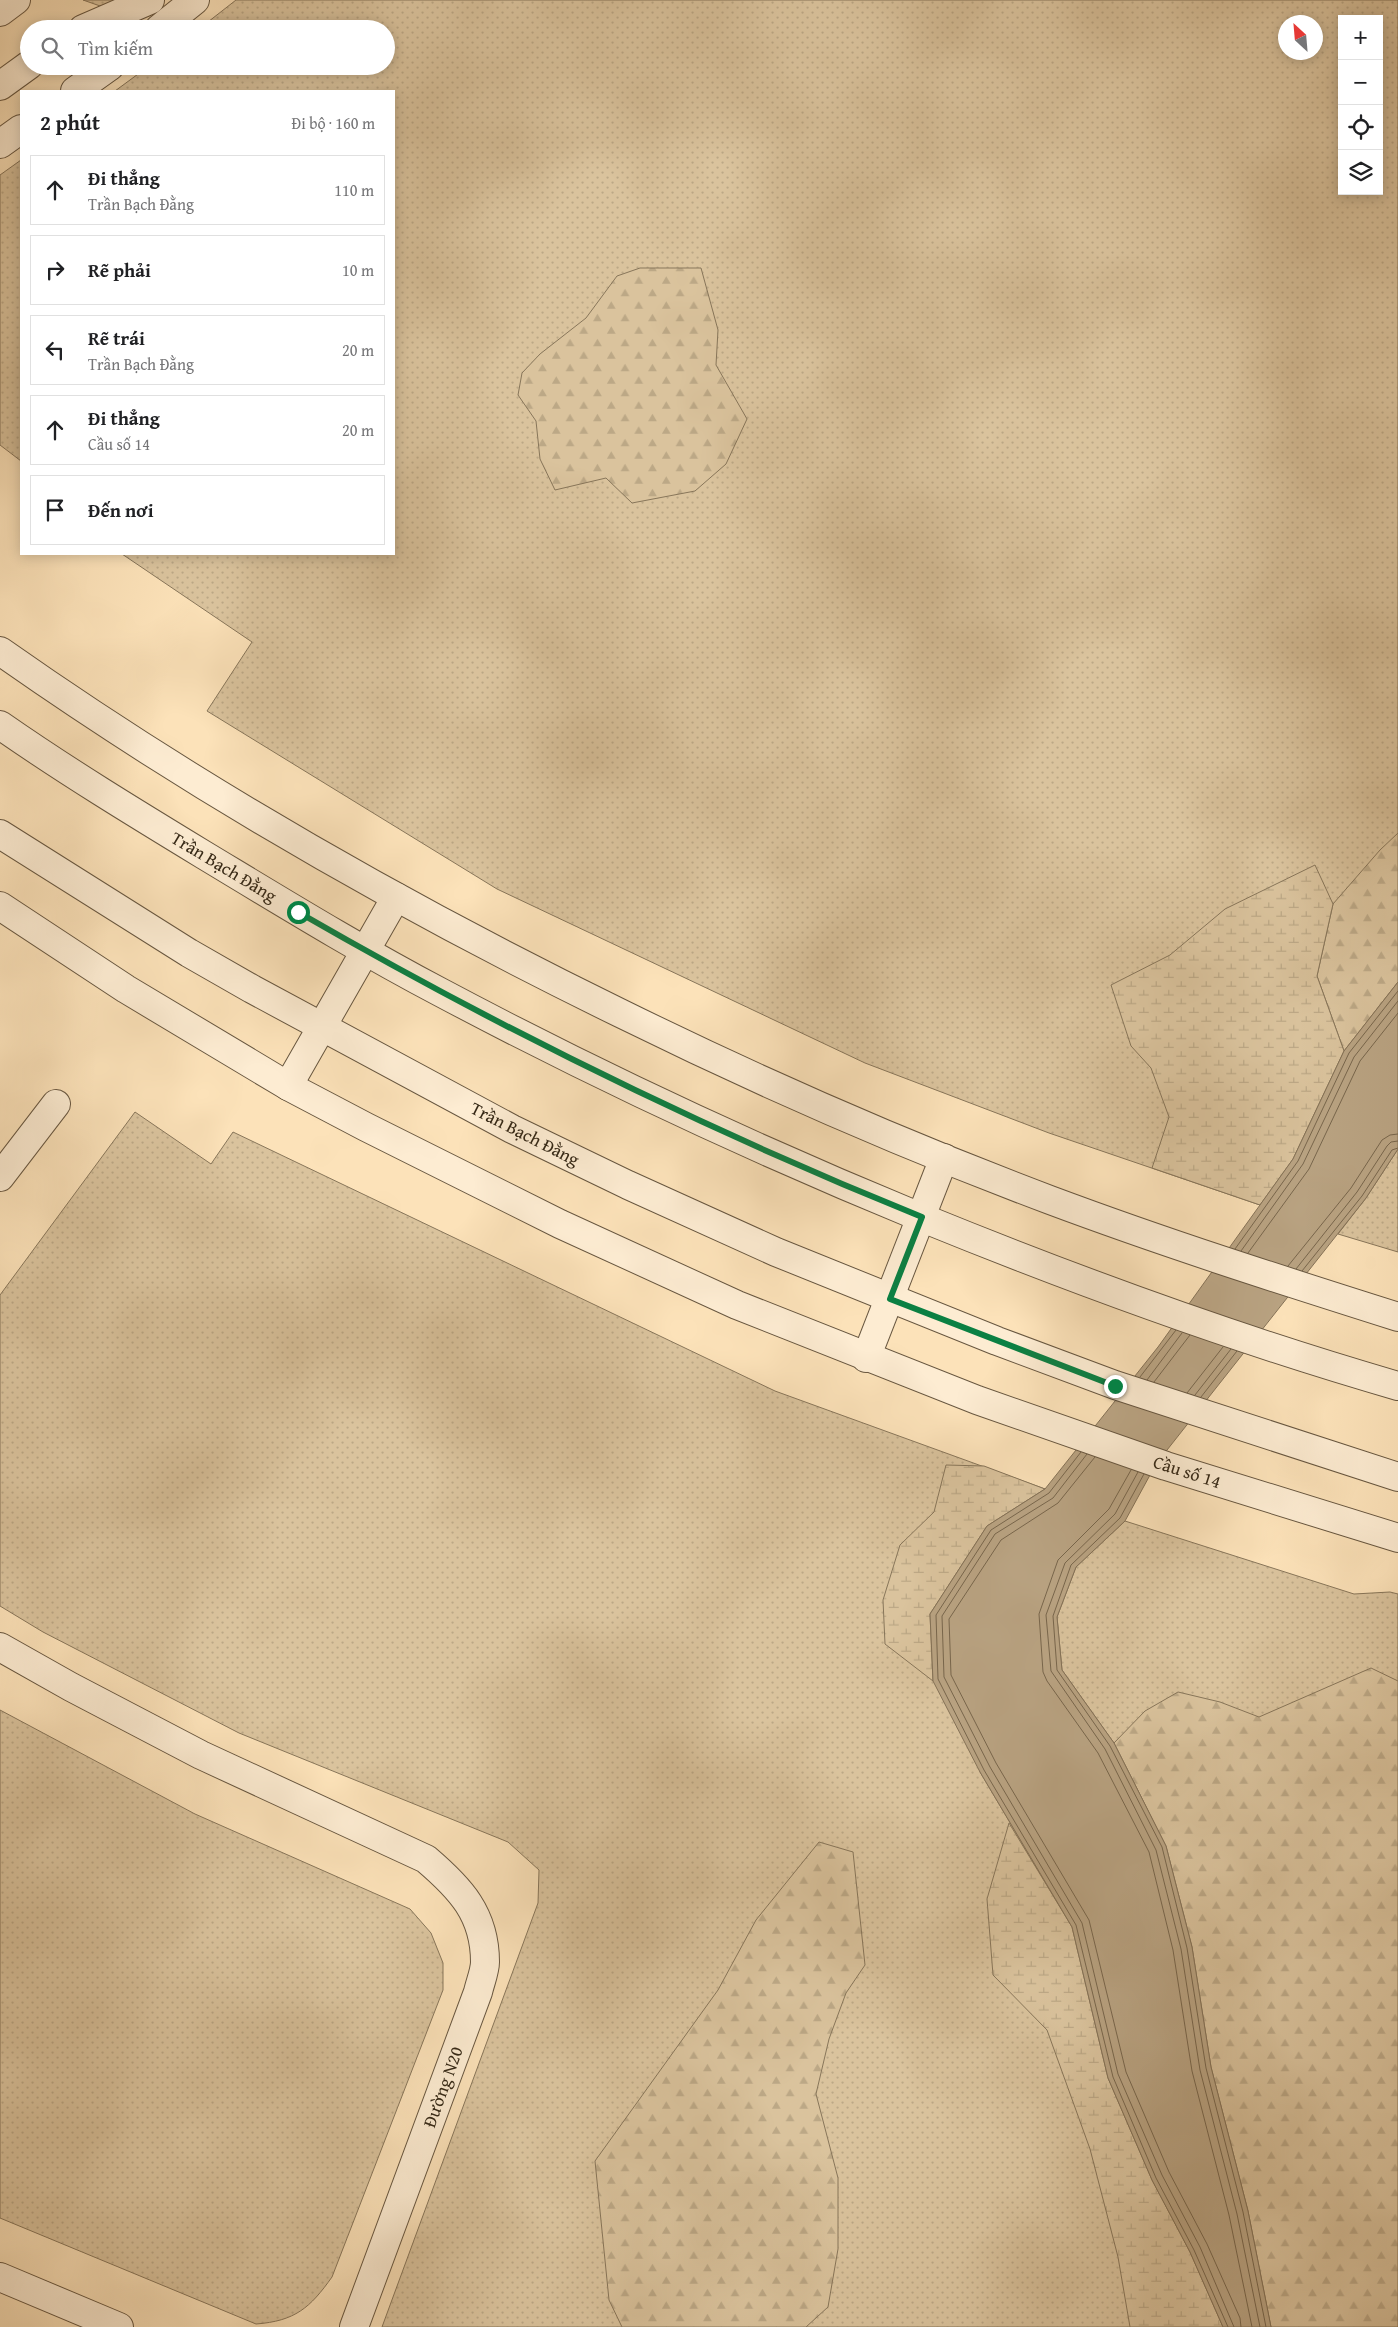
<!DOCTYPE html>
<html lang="vi">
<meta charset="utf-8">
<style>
body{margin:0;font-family:"Gentium Book Plus",serif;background:#f6f6f6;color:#202124}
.controls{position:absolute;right:15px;top:15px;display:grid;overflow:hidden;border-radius:0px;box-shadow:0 2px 12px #0003}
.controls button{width:45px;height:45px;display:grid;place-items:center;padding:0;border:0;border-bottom:1px solid #e0e0e0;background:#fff;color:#202124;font:25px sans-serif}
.compass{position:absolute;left:1278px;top:15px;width:45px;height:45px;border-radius:50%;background:#fff;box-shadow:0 2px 12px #0003;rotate:334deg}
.stop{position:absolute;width:15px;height:15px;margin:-11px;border:4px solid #0b8043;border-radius:50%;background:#fff}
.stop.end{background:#0b8043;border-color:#fff;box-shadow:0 1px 5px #0008}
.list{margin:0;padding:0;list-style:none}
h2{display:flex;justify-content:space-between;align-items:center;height:65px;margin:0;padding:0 20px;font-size:21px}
h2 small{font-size:16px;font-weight:400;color:#757577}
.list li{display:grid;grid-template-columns:32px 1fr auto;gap:15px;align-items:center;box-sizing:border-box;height:70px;margin:0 10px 10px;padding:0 10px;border:1px solid #e0e0e0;border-radius:0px}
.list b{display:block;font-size:19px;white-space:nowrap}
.list p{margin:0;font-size:16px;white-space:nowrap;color:#757577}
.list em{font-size:16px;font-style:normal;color:#757577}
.icon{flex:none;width:28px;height:28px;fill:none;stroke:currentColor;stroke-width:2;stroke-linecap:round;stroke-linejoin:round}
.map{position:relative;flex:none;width:1398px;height:2327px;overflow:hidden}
.search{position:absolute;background:#fff;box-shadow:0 2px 12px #0003;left:20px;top:20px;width:375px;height:55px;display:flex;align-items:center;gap:12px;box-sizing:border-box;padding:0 18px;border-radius:28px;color:#757577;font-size:19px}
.panel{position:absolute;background:#fff;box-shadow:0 2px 12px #0003;left:20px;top:90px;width:375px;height:465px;border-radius:0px}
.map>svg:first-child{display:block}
.grass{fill:url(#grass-dots);stroke:#88765a;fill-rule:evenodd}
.forest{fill:url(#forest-firs);stroke:#88765a}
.wetland{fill:url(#wetland-marsh);stroke:#88765a}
.water{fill:#b9a382;stroke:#857257}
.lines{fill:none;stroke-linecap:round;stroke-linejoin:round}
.shore{stroke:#78664c;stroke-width:1}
.minor-casing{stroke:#685740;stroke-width:30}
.minor{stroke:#fdecd2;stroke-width:28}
.route{stroke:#0b8043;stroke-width:6}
.labels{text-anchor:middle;stroke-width:4;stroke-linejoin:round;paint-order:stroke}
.street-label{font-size:18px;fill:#362917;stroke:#fdecd2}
</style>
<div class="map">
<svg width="1398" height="2327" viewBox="0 0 1398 2327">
<defs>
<pattern id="grass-dots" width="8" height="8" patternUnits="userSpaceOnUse" patternTransform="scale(1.25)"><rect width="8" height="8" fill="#dac39d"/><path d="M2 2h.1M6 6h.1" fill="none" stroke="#bca886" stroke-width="1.8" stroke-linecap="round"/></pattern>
<pattern id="forest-firs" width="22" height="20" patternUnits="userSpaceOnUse" patternTransform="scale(1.25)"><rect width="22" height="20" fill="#dac39d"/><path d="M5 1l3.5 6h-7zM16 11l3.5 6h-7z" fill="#bca886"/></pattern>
<pattern id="wetland-marsh" width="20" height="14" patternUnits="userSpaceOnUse" patternTransform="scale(1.25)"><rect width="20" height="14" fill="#dac39d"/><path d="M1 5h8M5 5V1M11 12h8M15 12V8" fill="none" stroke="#bca886"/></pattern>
</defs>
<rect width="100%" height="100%" fill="#fce2b9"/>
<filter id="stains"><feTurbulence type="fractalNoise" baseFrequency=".004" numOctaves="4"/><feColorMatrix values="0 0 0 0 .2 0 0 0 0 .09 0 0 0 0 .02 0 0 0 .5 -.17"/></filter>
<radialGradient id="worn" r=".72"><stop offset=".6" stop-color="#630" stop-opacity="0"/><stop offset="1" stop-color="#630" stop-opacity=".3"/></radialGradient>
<!-- grass -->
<g class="grass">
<path d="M 83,0 L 119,0 L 103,7 Z"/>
<path d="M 236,0 L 1398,0 L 1398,982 L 1344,1051 L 1260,1205 L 1049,1133 L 865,1063 L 497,889 L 207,711 L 252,642 L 122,554 L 394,554 L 394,91 L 115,91 L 149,66 L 386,66 L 386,29 L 199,29 ZM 1342,19 L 1379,19 L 1379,191 L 1342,191 ZM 1286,22 L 1316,22 L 1316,52 L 1286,52 Z"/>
<path d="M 21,160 L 21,461 L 0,445 L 0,175 Z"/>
<path d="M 135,1112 L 211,1164 L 233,1132 L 775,1391 L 1045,1489 L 980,1772 L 1072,1927 L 1084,1972 L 1223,2327 L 382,2327 L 538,1903 L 539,1870 L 508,1842 L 239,1733 L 43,1632 L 0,1606 L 0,1295 Z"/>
<path d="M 1398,1149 L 1398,1252 L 1338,1234 L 1366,1198 Z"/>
<path d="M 1125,1521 L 1354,1594 L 1390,1592 L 1398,1594 L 1398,2327 L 1271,2327 L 1192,1947 L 1166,1846 L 1114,1743 L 1062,1670 L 1057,1617 L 1076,1567 Z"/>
<path d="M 0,1710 L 195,1814 L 410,1909 L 431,1933 L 443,1963 L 443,1990 L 332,2277 C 310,2308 295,2321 256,2324 L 0,2218 Z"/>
</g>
<!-- forest -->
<g class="forest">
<path d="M 640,268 L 701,268 L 718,330 L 716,365 L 747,419 L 726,464 L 695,491 L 632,503 L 606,478 L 555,490 L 540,459 L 536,421 L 518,395 L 522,373 L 540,354 L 586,318 L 617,276 Z"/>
<path d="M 1398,833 L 1398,982 L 1344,1051 L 1317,976 L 1333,904 L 1380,850 Z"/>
<path d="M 1371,1668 L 1398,1681 L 1398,2327 L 1271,2327 L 1248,2211 L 1211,2067 L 1192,1947 L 1166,1846 L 1114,1743 L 1145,1711 L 1178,1692 L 1220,1702 L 1259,1717 Z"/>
<path d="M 819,1842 L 853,1852 L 865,1965 L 846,1993 L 829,2039 L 816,2094 L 838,2178 L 838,2249 L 828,2307 L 806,2327 L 622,2327 L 609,2300 L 595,2161 L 718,1990 L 756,1920 Z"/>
</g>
<!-- wetland -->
<g class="wetland">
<path d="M 1315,865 L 1333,904 L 1317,976 L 1344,1051 L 1293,1159 L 1260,1205 L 1152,1168 L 1169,1117 L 1151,1068 L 1131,1046 L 1111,985 L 1170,955 L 1225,909 Z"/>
<path d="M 946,1465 L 984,1466 L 1045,1489 L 987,1526 L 930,1614 L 933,1681 L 885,1644 L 883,1600 L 900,1545 L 934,1512 Z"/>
<path d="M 1009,1823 L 1072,1927 L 1108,2078 L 1152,2180 L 1190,2252 L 1223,2327 L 1130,2327 L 1118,2257 L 1090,2149 L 1047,2030 L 993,1975 L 987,1899 Z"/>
</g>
<!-- water -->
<path class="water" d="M 1398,982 L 1398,1149 L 1366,1198 L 1156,1464 L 1125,1521 L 1076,1567 L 1057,1617 L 1062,1670 L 1114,1743 L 1166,1846 L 1192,1947 L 1211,2067 L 1248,2211 L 1271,2327 L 1223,2327 L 1190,2252 L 1152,2180 L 1108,2078 L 1072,1927 L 980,1772 L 933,1681 L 930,1614 L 987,1526 L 1045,1489 L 1158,1347 L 1293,1159 L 1344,1051 Z"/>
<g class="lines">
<!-- shore -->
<g class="shore">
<path d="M 1235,1249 L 1298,1161 L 1349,1053 L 1398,991"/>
<path d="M 1241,1251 L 1303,1164 L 1354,1057 L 1398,1001"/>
<path d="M 1248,1253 L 1309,1169 L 1360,1061 L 1398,1013"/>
<path d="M 1288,1266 L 1351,1188 L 1382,1140 L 1390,1135 L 1398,1134"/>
<path d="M 1296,1269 L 1357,1192 L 1387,1146 L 1391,1142 L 1398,1141"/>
<path d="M 1302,1271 L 1362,1196 L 1392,1150 L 1398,1148"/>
<path d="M 1140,1377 L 1176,1330"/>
<path d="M 1147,1380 L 1182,1333"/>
<path d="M 1154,1382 L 1190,1335"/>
<path d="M 1187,1393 L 1223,1347"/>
<path d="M 1195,1395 L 1231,1349"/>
<path d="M 1201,1397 L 1237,1351"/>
<path d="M 1081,1452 L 1049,1493 L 991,1530 L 936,1615 L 938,1679 L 984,1770 L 1076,1925 L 1113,2077 L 1156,2178 L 1194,2250 L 1228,2327"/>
<path d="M 1087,1454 L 1053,1498 L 995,1534 L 942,1616 L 944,1677 L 990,1767 L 1082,1923 L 1118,2074 L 1162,2175 L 1200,2247 L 1234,2327"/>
<path d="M 1095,1457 L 1058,1503 L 1001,1540 L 949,1619 L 951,1675 L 996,1763 L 1089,1920 L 1126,2072 L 1169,2172 L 1207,2244 L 1240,2318 L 1241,2327"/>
<path d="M 1131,1470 L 1109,1509 L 1058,1560 L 1039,1614 L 1043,1672 L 1047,1681 L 1098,1753 L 1149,1852 L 1173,1950 L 1192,2071 L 1229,2215 L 1252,2327"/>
<path d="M 1138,1472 L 1115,1514 L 1065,1563 L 1046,1615 L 1051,1671 L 1105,1749 L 1156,1850 L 1181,1949 L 1200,2070 L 1237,2214 L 1260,2327"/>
<path d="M 1144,1474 L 1120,1518 L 1071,1565 L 1053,1616 L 1057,1670 L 1110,1746 L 1162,1847 L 1187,1948 L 1206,2068 L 1243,2212 L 1266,2327"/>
</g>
<defs>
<g id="minor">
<path d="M 0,12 L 16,0"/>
<path d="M 83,29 L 150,0"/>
<path d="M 159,29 L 195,0"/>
<path d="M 0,86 L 29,65"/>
<path d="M 75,91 L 110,66"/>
<path d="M 0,144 L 21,129"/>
<path d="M 0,651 C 196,789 405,908 620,1013 C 760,1082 904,1145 1050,1200 C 1165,1243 1281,1280 1398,1317"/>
<path d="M 0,725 C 66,771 135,813 204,855 C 282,902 360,950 440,992 C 596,1075 757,1150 920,1217 C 1077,1281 1235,1339 1398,1386"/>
<path d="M 0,834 L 189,953 L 252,989 L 512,1129 L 628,1185 L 776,1252 L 997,1341 L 1115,1385 L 1398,1477"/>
<path d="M 0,906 L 126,989 L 288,1086 L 366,1127 L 560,1224 L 737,1305 L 977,1400 L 1166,1466 L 1398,1538"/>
<path d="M 288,1086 L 396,897"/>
<path d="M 0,1177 L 56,1104"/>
<path d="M 866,1358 L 944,1158"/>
<path d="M 0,1647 L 71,1687 L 201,1755 L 426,1859 C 460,1888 485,1914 485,1962 C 485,1971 480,1983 478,1992 L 354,2327"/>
<path d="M 0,2277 L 119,2327"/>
</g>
</defs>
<!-- minor casing -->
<use href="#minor" class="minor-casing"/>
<!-- minor -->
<use href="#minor" class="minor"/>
</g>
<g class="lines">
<!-- route -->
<path class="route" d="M 298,912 C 499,1028 707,1130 922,1217 L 890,1299 L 1115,1386"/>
</g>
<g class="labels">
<!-- street labels -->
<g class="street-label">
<text transform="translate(224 867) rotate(31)" y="6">Trần Bạch Đằng</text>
<text transform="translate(525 1134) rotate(27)" y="6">Trần Bạch Đằng</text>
<text transform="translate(1187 1472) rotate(18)" y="6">Cầu số 14</text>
<text transform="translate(443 2087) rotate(-70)" y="6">Đường N20</text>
</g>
</g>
<rect width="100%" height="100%" filter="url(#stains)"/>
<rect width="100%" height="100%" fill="url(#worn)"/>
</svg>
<div class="controls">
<button>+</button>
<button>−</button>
<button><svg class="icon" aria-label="locate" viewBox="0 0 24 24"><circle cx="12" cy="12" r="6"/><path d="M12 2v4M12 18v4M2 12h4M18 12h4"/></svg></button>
<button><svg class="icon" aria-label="layers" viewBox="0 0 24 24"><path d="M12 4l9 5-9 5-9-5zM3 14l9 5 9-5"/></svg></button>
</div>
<svg class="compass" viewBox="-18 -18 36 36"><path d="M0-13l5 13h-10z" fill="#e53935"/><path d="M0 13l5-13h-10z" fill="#757577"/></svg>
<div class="stop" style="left:298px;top:912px"></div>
<div class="stop end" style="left:1115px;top:1386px"></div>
<div class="search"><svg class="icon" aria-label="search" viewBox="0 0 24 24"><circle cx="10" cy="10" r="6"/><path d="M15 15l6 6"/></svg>Tìm kiếm</div>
<section class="panel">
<h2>2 phút<small>Đi bộ · 160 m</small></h2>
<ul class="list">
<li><svg class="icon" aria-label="ahead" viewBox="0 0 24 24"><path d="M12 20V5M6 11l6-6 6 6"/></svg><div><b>Đi thẳng</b><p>Trần Bạch Đằng</p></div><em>110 m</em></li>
<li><svg class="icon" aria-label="right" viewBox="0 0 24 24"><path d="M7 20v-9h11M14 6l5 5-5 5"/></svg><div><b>Rẽ phải</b></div><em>10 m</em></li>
<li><svg class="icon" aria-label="left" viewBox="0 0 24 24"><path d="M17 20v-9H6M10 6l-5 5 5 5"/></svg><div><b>Rẽ trái</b><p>Trần Bạch Đằng</p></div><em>20 m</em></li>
<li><svg class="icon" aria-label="ahead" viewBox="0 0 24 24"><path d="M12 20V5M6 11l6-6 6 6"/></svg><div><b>Đi thẳng</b><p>Cầu số 14</p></div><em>20 m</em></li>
<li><svg class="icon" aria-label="arrive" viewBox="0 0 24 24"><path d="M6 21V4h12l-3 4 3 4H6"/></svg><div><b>Đến nơi</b></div></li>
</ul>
</section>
</div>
